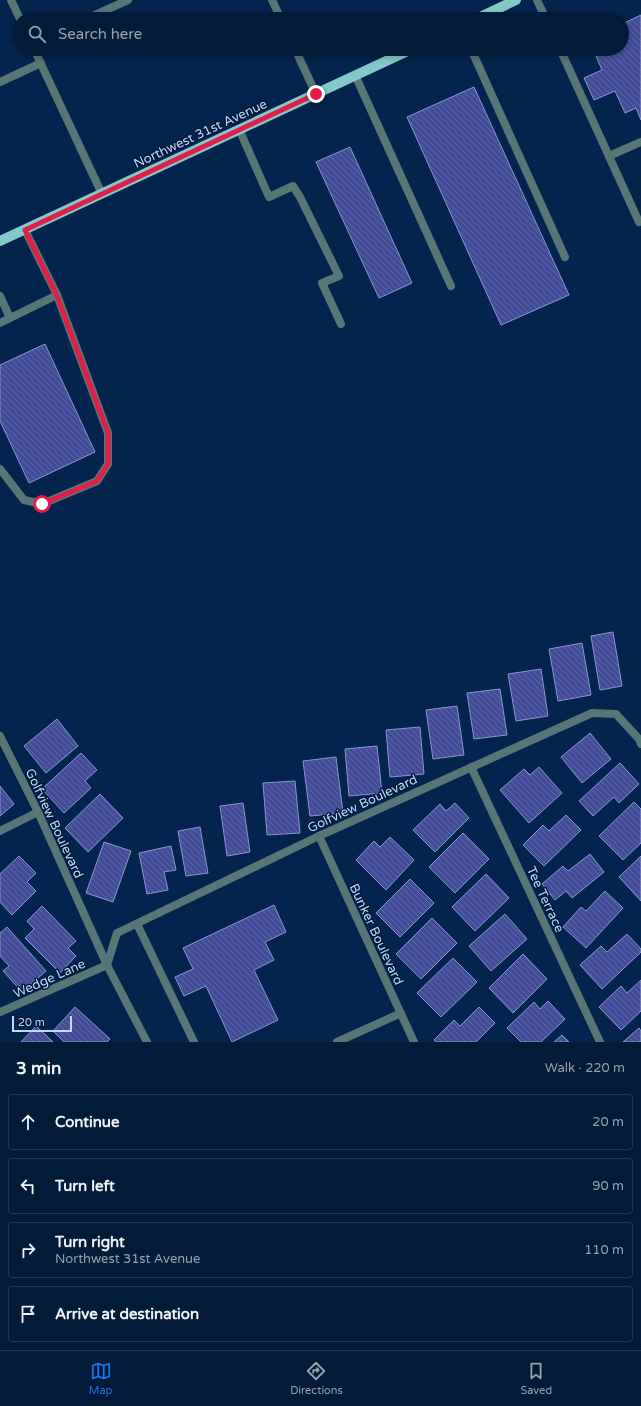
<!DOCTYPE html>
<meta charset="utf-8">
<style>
body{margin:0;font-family:"Varela Round",sans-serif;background:#102844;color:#f1f3f6}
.scale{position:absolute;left:12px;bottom:10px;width:60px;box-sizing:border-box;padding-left:4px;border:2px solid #c3d7f0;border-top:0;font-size:11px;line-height:14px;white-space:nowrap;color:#c3d7f0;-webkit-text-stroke:3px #001a41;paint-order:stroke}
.stop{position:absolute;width:12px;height:12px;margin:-9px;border:3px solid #e11d48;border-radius:50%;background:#fff}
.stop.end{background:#e11d48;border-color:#fff;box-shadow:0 1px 4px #0008}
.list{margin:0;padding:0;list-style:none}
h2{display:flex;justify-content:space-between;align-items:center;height:52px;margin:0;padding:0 16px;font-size:17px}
h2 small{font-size:13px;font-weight:400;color:#96a1ae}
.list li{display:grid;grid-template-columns:26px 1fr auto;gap:12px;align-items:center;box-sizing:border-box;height:56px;margin:0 8px 8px;padding:0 8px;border:1px solid #233953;border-radius:4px}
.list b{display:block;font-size:15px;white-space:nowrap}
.list p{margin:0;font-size:13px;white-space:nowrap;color:#96a1ae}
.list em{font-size:13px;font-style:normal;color:#96a1ae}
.icon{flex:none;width:22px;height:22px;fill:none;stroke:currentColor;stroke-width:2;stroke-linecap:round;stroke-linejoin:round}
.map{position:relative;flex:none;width:641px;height:1042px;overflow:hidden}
.search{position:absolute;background:#021b39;box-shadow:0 2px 6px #0003;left:12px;right:12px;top:12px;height:44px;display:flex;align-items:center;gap:10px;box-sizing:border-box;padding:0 14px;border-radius:22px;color:#96a1ae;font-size:15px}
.sheet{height:308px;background:#021b39}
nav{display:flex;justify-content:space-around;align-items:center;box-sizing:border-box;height:56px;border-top:1px solid #233953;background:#021b39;font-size:11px;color:#96a1ae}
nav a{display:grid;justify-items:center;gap:2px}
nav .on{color:#1a73e8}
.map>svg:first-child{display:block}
.building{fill:url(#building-back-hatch);stroke:#8b96ce}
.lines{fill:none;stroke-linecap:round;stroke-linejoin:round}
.lane{stroke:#567776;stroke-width:8}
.street{stroke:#567776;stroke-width:8}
.primary{stroke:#83c9c9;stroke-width:10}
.route{stroke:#e11d48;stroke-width:5}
.labels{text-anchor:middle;stroke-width:3;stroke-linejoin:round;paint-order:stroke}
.street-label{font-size:13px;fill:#c3d7f0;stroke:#001a41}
</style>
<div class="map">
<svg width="641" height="1042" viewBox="0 0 641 1042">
<defs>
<pattern id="building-back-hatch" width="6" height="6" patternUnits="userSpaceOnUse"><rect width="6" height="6" fill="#434c96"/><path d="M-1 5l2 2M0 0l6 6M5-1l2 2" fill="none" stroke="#5c65a5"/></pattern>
</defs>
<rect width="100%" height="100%" fill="#03244c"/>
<!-- building -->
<g class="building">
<path d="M 641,15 L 641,120 L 636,108 L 625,113 L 615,91 L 594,100 L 584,78 L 602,70 L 593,49 L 622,49 L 622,24 Z"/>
<path d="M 474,87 L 569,295 L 501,325 L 407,117 Z"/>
<path d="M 350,147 L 412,283 L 379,298 L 316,162 Z"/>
<path d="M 45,344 L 95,452 L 29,483 L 0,421 L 0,365 Z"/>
<path d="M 613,632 L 622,686 L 600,690 L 591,636 Z"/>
<path d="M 582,643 L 591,695 L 558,701 L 549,649 Z"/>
<path d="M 541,669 L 548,716 L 516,721 L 508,674 Z"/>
<path d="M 500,689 L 507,735 L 474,739 L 467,693 Z"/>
<path d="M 457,706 L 464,755 L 433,759 L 426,710 Z"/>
<path d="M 57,719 L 78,746 L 46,773 L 24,746 Z"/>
<path d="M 420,727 L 424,774 L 390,777 L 386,730 Z"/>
<path d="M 590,733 L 611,759 L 582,783 L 561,757 Z"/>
<path d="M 377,746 L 382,793 L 349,796 L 345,749 Z"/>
<path d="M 81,753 L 97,770 L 85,781 L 91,788 L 64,813 L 42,789 Z"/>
<path d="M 336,757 L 343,813 L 310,816 L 303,761 Z"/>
<path d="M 620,763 L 639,784 L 619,803 L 614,797 L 593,816 L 579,801 Z"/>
<path d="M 539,767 L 562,793 L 529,823 L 500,790 L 524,769 L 530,775 Z"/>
<path d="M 295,781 L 300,833 L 267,835 L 263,783 Z"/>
<path d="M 0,786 L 14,804 L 0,816 Z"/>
<path d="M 100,794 L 123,818 L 88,852 L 65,828 Z"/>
<path d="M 634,802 L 641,809 L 641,843 L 623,860 L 599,836 Z"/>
<path d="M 243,803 L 250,852 L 227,856 L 220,806 Z"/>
<path d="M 455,803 L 469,818 L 435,852 L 413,830 L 440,804 L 446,811 Z"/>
<path d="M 566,815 L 581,830 L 544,866 L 523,845 L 543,825 L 549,831 Z"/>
<path d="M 200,827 L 208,873 L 186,876 L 178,831 Z"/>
<path d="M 463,833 L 489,859 L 455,893 L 429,867 Z"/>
<path d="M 390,837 L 414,860 L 386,890 L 356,860 L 374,841 L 380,847 Z"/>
<path d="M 104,842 L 131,851 L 113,902 L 86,893 Z"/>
<path d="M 171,846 L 176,870 L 164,872 L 168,890 L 147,894 L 139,853 Z"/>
<path d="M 590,854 L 604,872 L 572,898 L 566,891 L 555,900 L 542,884 L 563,866 L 568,871 Z"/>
<path d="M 19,856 L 36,873 L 27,882 L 36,891 L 12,915 L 0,902 L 0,874 Z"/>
<path d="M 641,856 L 641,901 L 619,877 Z"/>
<path d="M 486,874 L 509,898 L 475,931 L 452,907 Z"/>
<path d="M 410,879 L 434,903 L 400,937 L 376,913 Z"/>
<path d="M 605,891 L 623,908 L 586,948 L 563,927 L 581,907 L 586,911 Z"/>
<path d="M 274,905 L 286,932 L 265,942 L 274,960 L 254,970 L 278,1020 L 232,1042 L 206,986 L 184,996 L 175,977 L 193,969 L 183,948 Z"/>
<path d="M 42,906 L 76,941 L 68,948 L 76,956 L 60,973 L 25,938 L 34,929 L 27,921 Z"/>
<path d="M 505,914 L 527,939 L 491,971 L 469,946 Z"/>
<path d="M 432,918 L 457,943 L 421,979 L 396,954 Z"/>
<path d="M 7,927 L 46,971 L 22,992 L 3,971 L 9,966 L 0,956 L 0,933 Z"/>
<path d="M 627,934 L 641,949 L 641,952 L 602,989 L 580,965 L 601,946 L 607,952 Z"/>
<path d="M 523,954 L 547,979 L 513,1013 L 489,988 Z"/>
<path d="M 453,958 L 477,982 L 441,1017 L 417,993 Z"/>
<path d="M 641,980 L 641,1011 L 621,1030 L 599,1007 L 621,986 L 627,993 Z"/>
<path d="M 548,1001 L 565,1019 L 541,1042 L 521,1042 L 507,1028 L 534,1002 L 540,1009 Z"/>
<path d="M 75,1007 L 110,1039 L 107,1042 L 64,1042 L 53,1031 Z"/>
<path d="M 479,1007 L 495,1023 L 476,1042 L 436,1042 L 434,1040 L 454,1020 L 460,1026 Z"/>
<path d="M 36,1026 L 53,1042 L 21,1042 Z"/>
<path d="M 639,1028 L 641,1031 L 641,1042 L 623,1042 Z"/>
<path d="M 562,1035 L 569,1042 L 554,1042 Z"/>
</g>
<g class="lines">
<!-- lane -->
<g class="lane">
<path d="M 537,0 L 546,19"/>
<path d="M 86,19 L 128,0"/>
<path d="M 471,49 L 565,257"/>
<path d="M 560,49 L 639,222 L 641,221"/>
<path d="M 355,75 L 451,286"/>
<path d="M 0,82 L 41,63"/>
<path d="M 239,129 L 269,197 L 293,186 L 300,197 L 339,276 L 322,283 L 341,324"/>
<path d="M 609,156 L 641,142"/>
<path d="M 0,296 L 10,318"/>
<path d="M 0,323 L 57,295"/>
<path d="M 0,469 L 24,500 L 42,504 L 97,481 L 108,464 L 108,433 L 57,295 L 25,230"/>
<path d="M 137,924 L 194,1042"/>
</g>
<!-- street -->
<g class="street">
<path d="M 11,0 L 20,19"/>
<path d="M 272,0 L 281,19"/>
<path d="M 34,49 L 102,194"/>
<path d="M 295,49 L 316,94"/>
<path d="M 0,736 L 38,812 L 107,965 L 147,1042"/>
<path d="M 471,767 L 600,1042"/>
<path d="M 0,831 L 38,812"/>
<path d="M 319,836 L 414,1042"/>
<path d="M 0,1012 L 107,965 L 117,933 L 319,836 L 592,713 L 616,714 L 639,739 L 641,744"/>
<path d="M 337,1042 L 401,1013"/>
</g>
<!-- primary -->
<g class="primary">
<path d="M 476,19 L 516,0"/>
<path d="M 0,241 L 412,49"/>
</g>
</g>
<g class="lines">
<!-- route -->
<path class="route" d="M 42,504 L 97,481 L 108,464 L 108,433 L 57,296 L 25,230 L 316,94"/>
</g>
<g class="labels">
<!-- street labels -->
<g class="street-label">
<text transform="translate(200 133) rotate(-25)" y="5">Northwest 31st Avenue</text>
<text transform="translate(362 803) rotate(-25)" y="5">Golfview Boulevard</text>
<text transform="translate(55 823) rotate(65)" y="5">Golfview Boulevard</text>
<text transform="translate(546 899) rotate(65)" y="5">Tee Terrace</text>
<text transform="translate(377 934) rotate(65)" y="5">Bunker Boulevard</text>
<text transform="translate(49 978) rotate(-24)" y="5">Wedge Lane</text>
</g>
</g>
</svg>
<div class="scale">20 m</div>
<div class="stop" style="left:42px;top:504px"></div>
<div class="stop end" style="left:316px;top:94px"></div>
<div class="search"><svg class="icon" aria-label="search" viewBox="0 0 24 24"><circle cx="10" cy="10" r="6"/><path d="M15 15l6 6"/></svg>Search here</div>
</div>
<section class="sheet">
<h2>3 min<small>Walk · 220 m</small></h2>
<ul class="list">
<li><svg class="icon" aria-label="ahead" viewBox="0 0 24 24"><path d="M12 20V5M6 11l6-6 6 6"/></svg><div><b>Continue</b></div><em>20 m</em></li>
<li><svg class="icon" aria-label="left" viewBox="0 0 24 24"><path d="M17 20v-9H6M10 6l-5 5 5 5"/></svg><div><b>Turn left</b></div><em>90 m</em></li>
<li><svg class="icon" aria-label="right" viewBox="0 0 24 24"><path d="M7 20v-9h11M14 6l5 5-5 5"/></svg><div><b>Turn right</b><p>Northwest 31st Avenue</p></div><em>110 m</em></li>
<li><svg class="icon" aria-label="arrive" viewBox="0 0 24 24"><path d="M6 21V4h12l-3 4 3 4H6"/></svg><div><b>Arrive at destination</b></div></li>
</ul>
</section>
<nav>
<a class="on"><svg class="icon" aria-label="map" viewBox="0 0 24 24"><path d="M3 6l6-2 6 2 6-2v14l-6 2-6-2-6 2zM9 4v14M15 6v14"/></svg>Map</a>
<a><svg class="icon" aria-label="directions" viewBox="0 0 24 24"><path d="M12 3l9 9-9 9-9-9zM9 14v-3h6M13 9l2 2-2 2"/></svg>Directions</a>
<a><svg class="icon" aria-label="saved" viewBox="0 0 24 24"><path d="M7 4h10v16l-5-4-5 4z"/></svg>Saved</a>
</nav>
